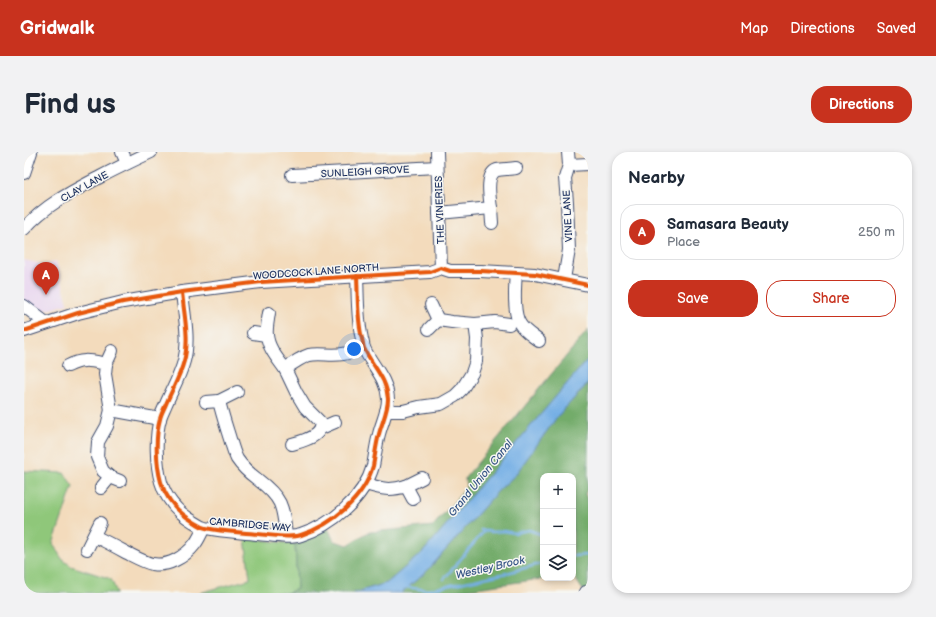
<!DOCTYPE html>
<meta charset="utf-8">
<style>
body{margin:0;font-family:"Balsamiq Sans",sans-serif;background:#f2f2f3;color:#1f2937}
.controls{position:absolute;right:12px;bottom:12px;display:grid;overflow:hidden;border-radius:8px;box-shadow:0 2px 6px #0003}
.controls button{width:36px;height:36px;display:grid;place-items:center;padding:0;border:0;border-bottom:1px solid #e0e1e3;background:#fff;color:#1f2937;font:20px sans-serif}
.you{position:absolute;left:330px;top:197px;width:14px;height:14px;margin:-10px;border:3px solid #fff;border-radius:50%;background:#1a73e8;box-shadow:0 0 0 6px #1a73e833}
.badge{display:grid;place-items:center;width:26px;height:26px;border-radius:50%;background:#c8321e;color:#fff;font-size:13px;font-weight:700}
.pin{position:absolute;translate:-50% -33px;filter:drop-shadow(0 1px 2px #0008)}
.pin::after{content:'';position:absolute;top:21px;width:14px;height:12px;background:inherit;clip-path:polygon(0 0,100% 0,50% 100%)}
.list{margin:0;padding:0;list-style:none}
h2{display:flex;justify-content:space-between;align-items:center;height:52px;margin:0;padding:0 16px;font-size:17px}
h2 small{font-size:13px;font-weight:400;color:#747a83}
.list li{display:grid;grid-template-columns:26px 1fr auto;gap:12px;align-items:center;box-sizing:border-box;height:56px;margin:0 8px 8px;padding:0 8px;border:1px solid #e0e1e3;border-radius:16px}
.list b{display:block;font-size:15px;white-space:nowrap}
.list p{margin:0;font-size:13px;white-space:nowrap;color:#747a83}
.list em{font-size:13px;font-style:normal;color:#747a83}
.actions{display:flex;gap:8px;padding:12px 16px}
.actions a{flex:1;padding:9px 0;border:1px solid #c8321e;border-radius:16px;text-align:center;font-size:14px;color:#c8321e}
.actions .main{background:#c8321e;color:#fff}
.icon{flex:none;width:22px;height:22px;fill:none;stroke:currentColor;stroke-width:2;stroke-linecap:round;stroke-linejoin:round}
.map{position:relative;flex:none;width:564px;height:441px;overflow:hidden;border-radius:16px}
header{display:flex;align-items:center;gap:24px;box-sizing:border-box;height:56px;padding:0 20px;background:#c8321e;color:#fff}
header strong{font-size:19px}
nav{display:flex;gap:22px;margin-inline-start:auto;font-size:14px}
.intro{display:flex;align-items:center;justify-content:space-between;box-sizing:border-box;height:96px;padding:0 24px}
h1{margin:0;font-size:28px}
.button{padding:10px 18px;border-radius:16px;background:#c8321e;color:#fff;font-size:14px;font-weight:700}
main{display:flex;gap:24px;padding:0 24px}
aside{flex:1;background:#fff;border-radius:16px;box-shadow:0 2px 6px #0003}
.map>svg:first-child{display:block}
.built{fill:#e7d2ef}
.green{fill:#8fc77a;stroke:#557b6c}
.forest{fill:#73ac6a;stroke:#476e64}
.water{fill:#74afe5;stroke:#486fa2}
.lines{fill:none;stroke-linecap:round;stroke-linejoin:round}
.stream{stroke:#74afe5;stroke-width:2.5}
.minor-casing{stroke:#3b496c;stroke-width:14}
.minor{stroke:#fff;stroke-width:12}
.cycleway-casing{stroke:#f6f6f2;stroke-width:6}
.cycleway{stroke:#e8590c;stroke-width:4}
.labels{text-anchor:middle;stroke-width:3;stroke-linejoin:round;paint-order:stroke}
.street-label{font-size:10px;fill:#1b2f5e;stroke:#f6f6f2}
.water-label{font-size:11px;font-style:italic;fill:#365586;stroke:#f6f6f2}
</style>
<header>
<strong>Gridwalk</strong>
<nav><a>Map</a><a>Directions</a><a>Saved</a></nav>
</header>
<div class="intro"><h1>Find us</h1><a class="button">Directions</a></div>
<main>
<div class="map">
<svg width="564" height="441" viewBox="0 0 564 441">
<rect width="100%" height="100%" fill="#f6f6f2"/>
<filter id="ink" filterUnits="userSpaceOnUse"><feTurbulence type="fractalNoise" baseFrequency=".025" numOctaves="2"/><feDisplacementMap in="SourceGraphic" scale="8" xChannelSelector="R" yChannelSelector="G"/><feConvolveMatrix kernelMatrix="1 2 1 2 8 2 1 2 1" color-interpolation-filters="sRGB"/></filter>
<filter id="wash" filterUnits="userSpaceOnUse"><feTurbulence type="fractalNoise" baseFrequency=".012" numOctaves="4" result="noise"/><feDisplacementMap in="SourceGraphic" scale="16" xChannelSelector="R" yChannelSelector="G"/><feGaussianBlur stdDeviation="0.9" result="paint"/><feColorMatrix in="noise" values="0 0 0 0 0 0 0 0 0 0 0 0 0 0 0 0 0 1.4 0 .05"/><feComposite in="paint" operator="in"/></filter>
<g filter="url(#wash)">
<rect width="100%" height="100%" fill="#f3dbbc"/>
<!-- built -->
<path class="built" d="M 0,108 L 22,113 L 32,109 L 44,152 L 27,157 L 15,159 L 0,149 Z"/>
<!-- green -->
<g class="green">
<path d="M 0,319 L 40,321 L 49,334 L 29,392 L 38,407 L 47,414 L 87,427 L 93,441 L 0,441 Z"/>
<path d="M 221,386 L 271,392 L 273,437 L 262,441 L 175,441 L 226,427 Z"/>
</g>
<!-- forest -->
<g class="forest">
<path d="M 564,178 L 564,207 L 400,399 L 363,431 L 330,441 L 262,441 L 273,437 L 271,392 L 304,376 L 310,389 L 324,393 L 341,382 L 346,380 L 409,374 L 442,336 L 441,326 Z"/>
<path d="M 564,231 L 564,336 L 561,342 L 564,349 L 564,440 L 558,437 L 551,426 L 549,425 L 549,324 L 519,324 L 519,426 L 524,426 L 417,441 L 377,441 L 403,419 L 473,340 L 491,323 L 533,265 Z"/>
</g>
<!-- water -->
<path class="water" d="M 564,207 L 564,231 L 533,265 L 491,323 L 473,340 L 403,419 L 377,441 L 330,441 L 363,431 L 400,399 Z"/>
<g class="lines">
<!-- stream -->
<g class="stream">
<path d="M 457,378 L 467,380 L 480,379 L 490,381 L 505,378 L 519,383"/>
<path d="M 549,404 L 564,403"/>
<path d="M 420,427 L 461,378"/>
<path d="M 381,435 L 404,438 L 483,421 L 519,411"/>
</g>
</g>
</g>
<g filter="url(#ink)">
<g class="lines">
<defs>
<g id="minor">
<path d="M 98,0 L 103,11"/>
<path d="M 413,0 L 417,116"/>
<path d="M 545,13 L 564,12"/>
<path d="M 0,21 L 7,0"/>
<path d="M 268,23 L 413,15"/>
<path d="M 467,56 L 468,71"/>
<path d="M 415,61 L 467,56 C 466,47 461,22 473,18 C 479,17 486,17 492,16"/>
<path d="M 0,77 C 21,53 49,39 76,25 C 93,16 110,8 127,0"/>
<path d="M 492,121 C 491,133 489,162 496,172 C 500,179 509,184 515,189"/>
<path d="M 540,127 L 545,98 L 543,50 L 541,26 L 545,13 L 544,0"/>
<path d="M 158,140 C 160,163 166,187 160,209 C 156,224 148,238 142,252 C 140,257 137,262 136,267 C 131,285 132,312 137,330 C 142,347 155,361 170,370 C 174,372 177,375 182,376 C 199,380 217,380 234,382 C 247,383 265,387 277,383 C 308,373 340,346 349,314 C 351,304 352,293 355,282 C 358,270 364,259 364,247 C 363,226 348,214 340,196 C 339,193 339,190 338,187 C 333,166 334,145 333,124"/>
<path d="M 0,154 L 22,171"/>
<path d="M 245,161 C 244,168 242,177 243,183 C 244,196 254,207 261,217"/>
<path d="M 414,168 L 428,170 L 451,172 L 471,170 L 485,172"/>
<path d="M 405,177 L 414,168 L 407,153"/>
<path d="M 0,179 L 54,161 L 99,150 L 158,140 L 237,130 L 406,120 L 417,116 L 426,119 L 457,119 L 511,122 L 564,133"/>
<path d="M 229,181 L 242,183"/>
<path d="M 82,212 L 88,199"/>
<path d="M 44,214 C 58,206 67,209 82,212 L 81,222 L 87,258"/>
<path d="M 195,249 L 213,240"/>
<path d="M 182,250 L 195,249 C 198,262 202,274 206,287 C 208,294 210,301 213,307 C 219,316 225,321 233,327 C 258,346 259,353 262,384"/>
<path d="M 362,259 L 379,259 L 395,255 L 417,252 L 431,244 L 438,237 L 448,221 L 452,209 L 453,187 L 451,172"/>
<path d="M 297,276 L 311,270"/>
<path d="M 268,292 C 278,289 300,284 296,270 L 281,255 L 272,240 L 261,217 C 269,211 276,206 285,203 C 296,201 308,204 319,202 C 326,201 333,198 340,196"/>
<path d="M 96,329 L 86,325 L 79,319 L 73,305 L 74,290 L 83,274 L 87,258 L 136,267"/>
<path d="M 342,332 C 358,337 366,339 382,334"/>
<path d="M 77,336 L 86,325"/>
<path d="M 389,347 L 382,334 L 398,326"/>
<path d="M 70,384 C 81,389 92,395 103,401 C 111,405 120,410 128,412 C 144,415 161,405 171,392 C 175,387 177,381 180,376"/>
<path d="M 63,397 L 76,371"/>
<path d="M 562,441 L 562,440"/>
</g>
</defs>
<!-- minor casing -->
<use href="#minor" class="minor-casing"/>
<!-- minor -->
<use href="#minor" class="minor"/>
<defs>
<g id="cycleway">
<path d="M 158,140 C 160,163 166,187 160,209 C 156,224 148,238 142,252 C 140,257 137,262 136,267 C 131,285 132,312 137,330 C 142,347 155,361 170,370 C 174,372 177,375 182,376 C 199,380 217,380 234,382 C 247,383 265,387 277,383 C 308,373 340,346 349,314 C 351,304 352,293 355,282 C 358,270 364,259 364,247 C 363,226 348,214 340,196 C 339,193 339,190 338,187 C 333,166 334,145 333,124"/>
<path d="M 0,179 L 54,161 L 99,150 L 158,140 L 237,130 L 406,120 L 417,116 L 426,119 L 457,119 L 511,122 L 564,133"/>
</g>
</defs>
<!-- cycleway casing -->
<use href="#cycleway" class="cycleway-casing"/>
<!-- cycleway -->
<use href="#cycleway" class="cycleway"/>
</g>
</g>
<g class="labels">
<!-- street labels -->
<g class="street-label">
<text transform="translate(341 19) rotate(-3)" y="4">SUNLEIGH GROVE</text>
<text transform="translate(60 34) rotate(-29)" y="4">CLAY LANE</text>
<text transform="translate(415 58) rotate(-92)" y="4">THE VINERIES</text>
<text transform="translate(543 64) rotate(-93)" y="4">VINE LANE</text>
<text transform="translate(292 119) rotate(-4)" y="4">WOODCOCK LANE NORTH</text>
<text transform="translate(226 372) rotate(5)" y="4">CAMBRIDGE WAY</text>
</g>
<!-- water labels -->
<g class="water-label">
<text transform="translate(456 326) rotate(-51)" y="4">Grand Union Canal</text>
<text transform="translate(466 415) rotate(-13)" y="4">Westley Brook</text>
</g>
</g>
</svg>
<div class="controls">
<button>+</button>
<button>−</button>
<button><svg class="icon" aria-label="layers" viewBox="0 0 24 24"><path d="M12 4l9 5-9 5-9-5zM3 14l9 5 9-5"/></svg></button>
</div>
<div class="you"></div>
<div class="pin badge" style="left:22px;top:143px">A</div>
</div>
<aside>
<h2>Nearby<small></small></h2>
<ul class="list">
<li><span class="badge">A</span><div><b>Samasara Beauty</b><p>Place</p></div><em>250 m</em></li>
</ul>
<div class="actions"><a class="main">Save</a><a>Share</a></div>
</aside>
</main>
